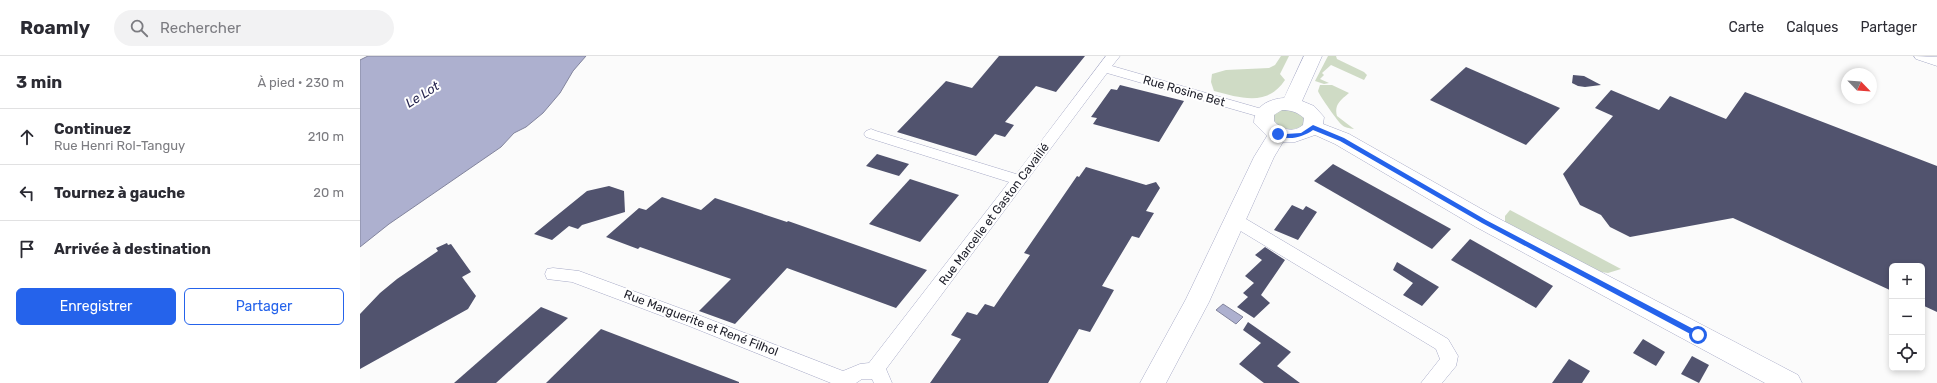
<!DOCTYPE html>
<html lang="fr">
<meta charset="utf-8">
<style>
body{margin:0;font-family:Rubik,sans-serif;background:#f2f2f3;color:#2b2b33}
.controls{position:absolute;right:12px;bottom:12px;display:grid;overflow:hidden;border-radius:6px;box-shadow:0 2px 6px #0003}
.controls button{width:36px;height:36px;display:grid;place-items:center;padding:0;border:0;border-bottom:1px solid #e1e1e2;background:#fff;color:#2b2b33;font:20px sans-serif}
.compass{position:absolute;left:1481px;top:12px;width:36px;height:36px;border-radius:50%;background:#fff;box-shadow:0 2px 6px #0003;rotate:115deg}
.stop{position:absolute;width:12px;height:12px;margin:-9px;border:3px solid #2563eb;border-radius:50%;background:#fff}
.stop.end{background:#2563eb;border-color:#fff;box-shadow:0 1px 4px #0008}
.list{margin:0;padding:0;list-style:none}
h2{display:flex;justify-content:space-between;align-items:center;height:52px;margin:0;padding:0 16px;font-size:17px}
h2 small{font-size:13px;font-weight:400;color:#7c7c81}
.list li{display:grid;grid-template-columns:26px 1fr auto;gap:12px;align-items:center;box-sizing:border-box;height:56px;padding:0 16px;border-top:1px solid #e1e1e2}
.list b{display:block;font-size:15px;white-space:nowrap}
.list p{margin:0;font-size:13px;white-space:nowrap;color:#7c7c81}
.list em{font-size:13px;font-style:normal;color:#7c7c81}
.actions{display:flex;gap:8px;padding:12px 16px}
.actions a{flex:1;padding:9px 0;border:1px solid #2563eb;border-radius:6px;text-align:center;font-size:14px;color:#2563eb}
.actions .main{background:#2563eb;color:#fff}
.icon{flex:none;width:22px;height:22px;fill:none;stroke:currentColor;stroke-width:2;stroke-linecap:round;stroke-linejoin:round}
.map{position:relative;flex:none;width:1577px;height:327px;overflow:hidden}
header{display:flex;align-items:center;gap:24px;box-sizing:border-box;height:56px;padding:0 20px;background:#fff;border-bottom:1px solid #e1e1e2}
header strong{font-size:19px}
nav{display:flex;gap:22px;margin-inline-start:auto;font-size:14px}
.search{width:280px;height:36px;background:#f2f2f3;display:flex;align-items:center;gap:10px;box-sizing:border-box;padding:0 14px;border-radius:22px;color:#7c7c81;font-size:15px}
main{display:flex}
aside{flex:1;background:#fff}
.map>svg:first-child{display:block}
.green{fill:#cfdbc5}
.water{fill:#adb0cf;stroke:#82849d}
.building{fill:#51536e}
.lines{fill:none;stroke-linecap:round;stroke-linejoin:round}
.street-casing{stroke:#a7aac7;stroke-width:1}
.secondary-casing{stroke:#a7aac7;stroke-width:1}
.street{fill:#fff;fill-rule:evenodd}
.secondary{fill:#fff;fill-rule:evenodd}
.route{fill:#2563eb}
.labels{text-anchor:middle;stroke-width:4;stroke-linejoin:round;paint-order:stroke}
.street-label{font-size:12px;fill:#1d1e29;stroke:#fff}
.water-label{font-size:13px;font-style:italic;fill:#26254f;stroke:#fff}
</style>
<header>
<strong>Roamly</strong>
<div class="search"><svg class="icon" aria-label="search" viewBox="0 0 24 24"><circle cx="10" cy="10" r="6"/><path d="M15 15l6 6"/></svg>Rechercher</div>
<nav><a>Carte</a><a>Calques</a><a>Partager</a></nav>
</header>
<main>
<aside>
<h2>3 min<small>À pied · 230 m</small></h2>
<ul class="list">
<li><svg class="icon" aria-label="ahead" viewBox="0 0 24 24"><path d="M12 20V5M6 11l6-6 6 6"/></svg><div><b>Continuez</b><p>Rue Henri Rol-Tanguy</p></div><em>210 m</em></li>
<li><svg class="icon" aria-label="left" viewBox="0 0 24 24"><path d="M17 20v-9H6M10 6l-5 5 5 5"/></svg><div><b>Tournez à gauche</b></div><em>20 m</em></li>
<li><svg class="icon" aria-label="arrive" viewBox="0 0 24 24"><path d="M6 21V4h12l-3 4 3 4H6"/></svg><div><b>Arrivée à destination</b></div></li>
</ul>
<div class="actions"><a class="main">Enregistrer</a><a>Partager</a></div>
</aside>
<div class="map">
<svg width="1577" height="327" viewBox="0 0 1577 327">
<rect width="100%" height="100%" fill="#fbfbfb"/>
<!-- green -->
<g class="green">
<path d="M 921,0 L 929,0 L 920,18 L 925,24 C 907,51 881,42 854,35 L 851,26 L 852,18 L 866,14 L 909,12 L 915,9 Z"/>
<path d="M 968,0 L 976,0 L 977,3 L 1004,16 L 1007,19 L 1004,24 L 971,9 L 962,17 L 964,19 L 960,23 L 969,27 L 964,28 L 955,25 Z"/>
<path d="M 960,29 L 972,29 L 989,37 C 981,44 974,48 977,60 L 994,73 C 989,72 985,72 982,69 C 979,67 959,39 958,35 Z"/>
<path d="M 926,51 L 945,59 L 946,67 C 935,76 926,74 914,68 L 913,57 Z"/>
<path d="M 1150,154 L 1261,213 L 1248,217 L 1235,215 L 1145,166 L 1145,160 Z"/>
</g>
<!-- water -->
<g class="water">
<path d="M 8,0 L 226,0 L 213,15 L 200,37 L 183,57 L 166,71 L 154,77 L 141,91 L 29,168 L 0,191 L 0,4 Z"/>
<path d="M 863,248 L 883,261 L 876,268 L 856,254 Z"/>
</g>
<!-- building -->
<g class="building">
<path d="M 639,0 L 725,0 L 696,36 L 676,30 L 645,66 L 654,69 L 645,81 L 635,78 L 616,100 L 537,76 L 586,25 L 612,32 Z"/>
<path d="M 1106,11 L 1200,52 L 1166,89 L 1070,44 Z"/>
<path d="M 1213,19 L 1224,20 L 1241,29 L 1225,31 L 1218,30 L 1212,27 Z"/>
<path d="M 760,29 L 824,45 L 799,86 L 733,68 L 737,62 L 731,61 L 751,33 L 757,34 Z"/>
<path d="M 1251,34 L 1299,54 L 1310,40 L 1366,63 L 1385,36 L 1577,110 L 1577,256 L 1562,249 L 1562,210 L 1532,210 L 1532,235 L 1373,162 L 1270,181 L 1250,171 L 1241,159 L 1220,149 L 1203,118 L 1253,60 L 1235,52 Z"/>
<path d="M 517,98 L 549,108 L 539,120 L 506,110 Z"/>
<path d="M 973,108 L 1091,173 L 1072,193 L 954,125 Z"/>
<path d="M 726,111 L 786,129 L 796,126 L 800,132 L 786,155 L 794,157 L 779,182 L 772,180 L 742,230 L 754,234 L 730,276 L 719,273 L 688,327 L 570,327 L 601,283 L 591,279 L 607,256 L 617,259 L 625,248 L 634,251 L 670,199 L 664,197 L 717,120 L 719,121 Z"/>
<path d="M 550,123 L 599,139 L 560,186 L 509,168 Z"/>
<path d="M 249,130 L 264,135 L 265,156 L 222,169 L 218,173 L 209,170 L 192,184 L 174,178 L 227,135 Z"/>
<path d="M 302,141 L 341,154 L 355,142 L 427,166 L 428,165 L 567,214 L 536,252 L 427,212 L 375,268 L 339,255 L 371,223 L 280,191 L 278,193 L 246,181 L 279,152 L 286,154 Z"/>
<path d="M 932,149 L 943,154 L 946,150 L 957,156 L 938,184 L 914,174 Z"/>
<path d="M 1110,183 L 1193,230 L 1176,252 L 1091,204 Z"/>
<path d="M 87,187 L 88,189 L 91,188 L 111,216 L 102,221 L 116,240 L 108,253 L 0,313 L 0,258 L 20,237 L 37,223 L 78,195 L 76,192 Z"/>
<path d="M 905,191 L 925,204 L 901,239 L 910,247 L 894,262 L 877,251 L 888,241 L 883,237 L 894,227 L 885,220 L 902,204 L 895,199 Z"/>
<path d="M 1037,206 L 1079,231 L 1062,250 L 1043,239 L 1053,227 L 1033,214 Z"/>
<path d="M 181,251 L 208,262 L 136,327 L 94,327 Z"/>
<path d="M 888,266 L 931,296 L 917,310 L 940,327 L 904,327 L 879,308 L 901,287 L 883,274 Z"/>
<path d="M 241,273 L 379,326 L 379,327 L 186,327 Z"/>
<path d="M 1283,283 L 1305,296 L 1296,310 L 1273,297 Z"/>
<path d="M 1332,300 L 1349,309 L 1339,327 L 1321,318 Z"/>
<path d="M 1209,303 L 1230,315 L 1222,327 L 1192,327 Z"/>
</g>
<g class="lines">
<defs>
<g id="street">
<path d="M 746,0 L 760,0 L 752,10 L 909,55 L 911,58 L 909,61 L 904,62 L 747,17 L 526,313 L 532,327 L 514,327 L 512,323 L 502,323 L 496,327 L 471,327 L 329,270 L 212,226 L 187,223 L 185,218 L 187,213 L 193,212 L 219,215 L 341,260 L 483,315 L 500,308 L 509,307 L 649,126 L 506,81 L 504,78 L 506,75 L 511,73 L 516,75 L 656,118 Z"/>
<path d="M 1554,0 L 1577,1 L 1577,10 L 1556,3 Z"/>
<path d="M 875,158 L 881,160 L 1088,283 L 1098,300 L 1096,310 L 1082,327 L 1061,327 L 1080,303 L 1076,293 L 869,168 L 867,164 L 869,160 Z"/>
</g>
<path id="secondary" d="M 944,0 L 962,0 L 942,45 L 954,50 L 964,61 L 963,68 L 989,78 L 1132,159 L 1438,319 L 1442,327 L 1405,327 L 1116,171 L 975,88 L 955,79 L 935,86 L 923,86 L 914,101 L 849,246 L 806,327 L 780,327 L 826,243 L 894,101 L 907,80 L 894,67 C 894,50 909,43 924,42 ZM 922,54 C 931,54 937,56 944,62 L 943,69 C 934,77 922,74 914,65 L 914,59 Z"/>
</defs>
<!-- street casing -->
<use href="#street" class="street-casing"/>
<!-- secondary casing -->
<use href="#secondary" class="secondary-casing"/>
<!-- street -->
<use href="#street" class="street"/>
<!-- secondary -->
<use href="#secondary" class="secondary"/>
</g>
<!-- route -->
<path class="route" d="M 953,69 L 984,82 L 1126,164 L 1341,277 L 1341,281 L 1336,281 L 1122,167 L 980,85 L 953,74 C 943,81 927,86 915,78 L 918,76 L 926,78 L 941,77 Z"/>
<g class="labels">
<!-- street labels -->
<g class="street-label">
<text transform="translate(824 35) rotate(16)" y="4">Rue Rosine Bet</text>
<text transform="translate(634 158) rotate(-53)" y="4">Rue Marcelle et Gaston Cavaillé</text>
<text transform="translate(341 267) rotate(21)" y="4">Rue Marguerite et René Filhol</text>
</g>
<!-- water labels -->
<g class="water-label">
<text transform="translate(62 38) rotate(-32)" y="5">Le Lot</text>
</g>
</g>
</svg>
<div class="controls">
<button>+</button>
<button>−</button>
<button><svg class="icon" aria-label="locate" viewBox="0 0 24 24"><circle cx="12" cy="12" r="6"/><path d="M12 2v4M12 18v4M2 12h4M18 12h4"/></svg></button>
</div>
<svg class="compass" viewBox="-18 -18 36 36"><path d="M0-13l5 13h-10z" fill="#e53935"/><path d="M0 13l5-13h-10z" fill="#7c7c81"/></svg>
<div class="stop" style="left:1338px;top:279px"></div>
<div class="stop end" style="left:918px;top:78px"></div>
</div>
</main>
